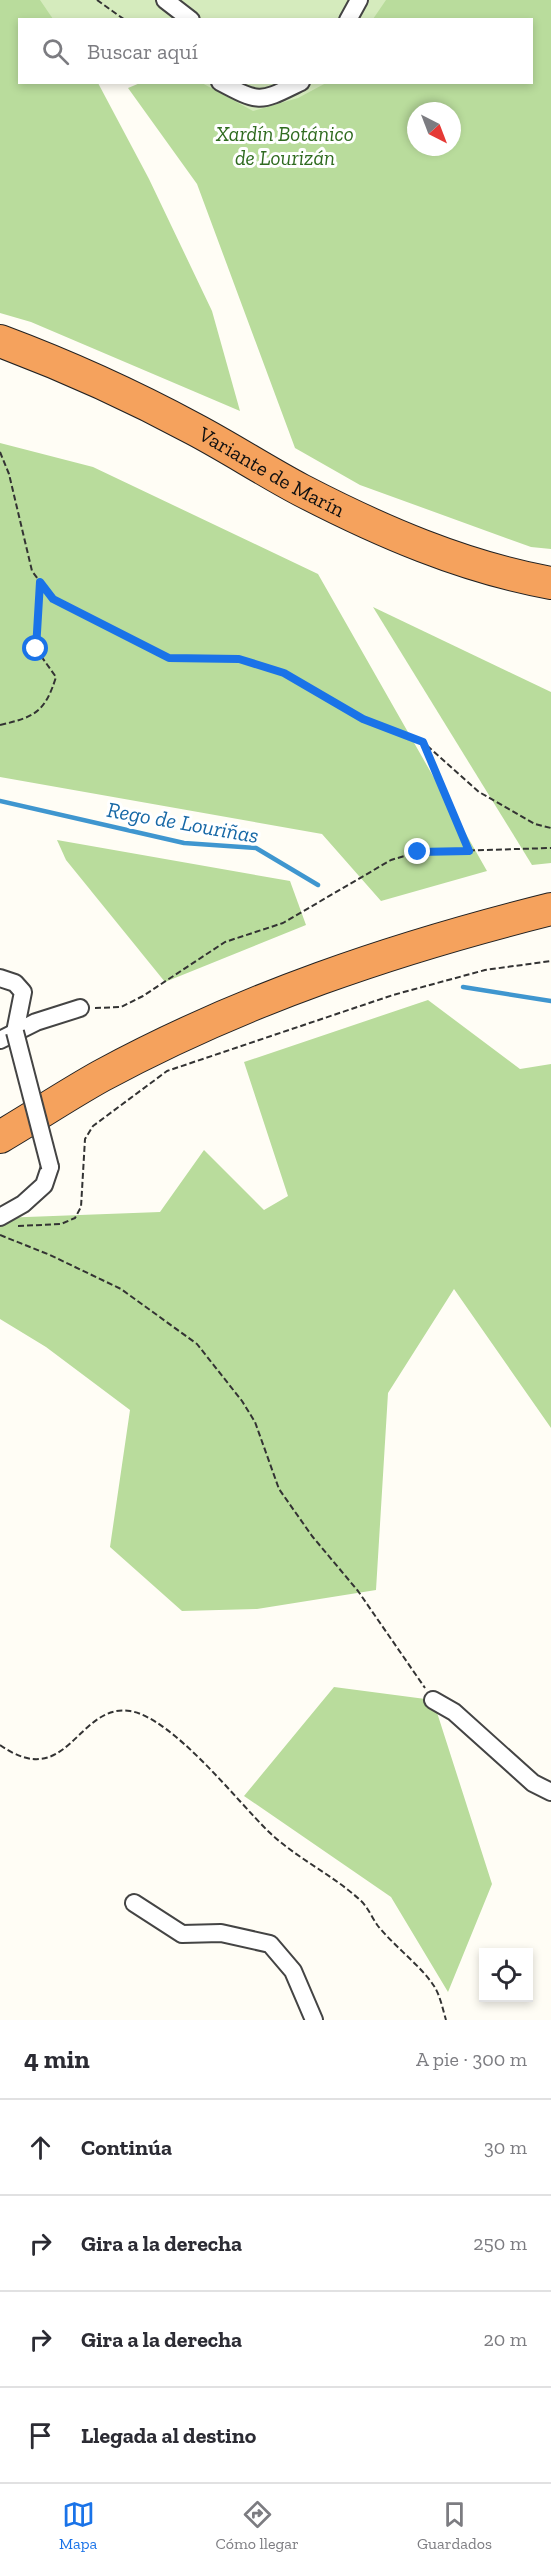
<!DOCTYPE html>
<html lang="es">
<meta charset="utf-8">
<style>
body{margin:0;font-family:"Zilla Slab",serif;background:#f2f2f3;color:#2b2b33}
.controls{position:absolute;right:18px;bottom:18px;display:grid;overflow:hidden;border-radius:0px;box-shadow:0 3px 9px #0003}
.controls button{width:54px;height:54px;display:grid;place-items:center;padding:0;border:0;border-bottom:2px solid #e1e1e2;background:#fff;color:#2b2b33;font:30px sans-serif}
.compass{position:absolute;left:407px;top:102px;width:54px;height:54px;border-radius:50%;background:#fff;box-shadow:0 3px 9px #0003;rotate:138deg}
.stop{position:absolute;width:18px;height:18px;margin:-14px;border:4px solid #1a73e8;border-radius:50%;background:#fff}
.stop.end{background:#1a73e8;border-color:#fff;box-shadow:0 2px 6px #0008}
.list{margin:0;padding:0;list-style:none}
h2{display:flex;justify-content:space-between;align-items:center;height:78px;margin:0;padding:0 24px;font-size:26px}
h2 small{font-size:20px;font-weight:400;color:#7c7c81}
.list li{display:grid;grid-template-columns:39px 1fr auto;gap:18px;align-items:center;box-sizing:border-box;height:96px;padding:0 24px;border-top:2px solid #e1e1e2}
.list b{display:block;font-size:22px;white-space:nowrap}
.list em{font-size:20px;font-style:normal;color:#7c7c81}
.icon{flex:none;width:33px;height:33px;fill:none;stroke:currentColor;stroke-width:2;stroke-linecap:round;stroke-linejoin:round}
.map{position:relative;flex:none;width:551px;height:2020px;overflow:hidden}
.search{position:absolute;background:#fff;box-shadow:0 3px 9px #0003;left:18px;right:18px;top:18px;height:66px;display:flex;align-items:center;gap:15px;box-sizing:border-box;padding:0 21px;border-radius:0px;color:#7c7c81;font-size:22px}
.sheet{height:462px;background:#fff}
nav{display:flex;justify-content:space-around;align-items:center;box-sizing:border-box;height:84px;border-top:2px solid #e1e1e2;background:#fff;font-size:16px;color:#7c7c81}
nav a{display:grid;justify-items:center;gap:3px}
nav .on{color:#1a73e8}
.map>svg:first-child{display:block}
.green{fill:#d5ebbd}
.forest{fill:#b9dc9c;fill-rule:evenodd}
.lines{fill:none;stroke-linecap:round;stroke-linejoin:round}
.stream{stroke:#3f96cf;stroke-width:4.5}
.street-casing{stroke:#444;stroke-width:20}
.highway-casing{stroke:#222;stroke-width:34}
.path{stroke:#333;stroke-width:2;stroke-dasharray:6 3;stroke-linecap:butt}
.street{stroke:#fff;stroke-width:16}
.highway{stroke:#f5a25d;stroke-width:32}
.street-bridge-casing{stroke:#444;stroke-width:20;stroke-linecap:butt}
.street-bridge{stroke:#fff;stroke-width:16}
.route{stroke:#1a73e8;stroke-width:8}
.labels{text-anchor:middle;stroke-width:6;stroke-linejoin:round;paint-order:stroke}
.park-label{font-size:21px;font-style:italic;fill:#2f6b1f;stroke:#fff}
.street-label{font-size:21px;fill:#111;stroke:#fff}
.water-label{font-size:22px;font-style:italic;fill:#1768a6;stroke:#fff}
</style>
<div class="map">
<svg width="551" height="2020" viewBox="0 0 551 2020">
<rect width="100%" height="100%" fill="#fffdf5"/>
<!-- green -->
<path class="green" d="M 2,0 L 551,0 L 551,100 L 452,111 L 416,111 L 388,155 L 152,83 L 532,82 L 532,20 L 20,20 Z"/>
<!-- forest -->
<g class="forest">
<path d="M 0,0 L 40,0 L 53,19 L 20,20 L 20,82 L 98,83 L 149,179 L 212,311 L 240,411 L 31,322 L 0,313 Z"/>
<path d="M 386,0 L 551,0 L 551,549 L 531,547 L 360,485 L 295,448 L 197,184 L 128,88 L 140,83 L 202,83 L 253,111 L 298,98 L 326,83 L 532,82 L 532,20 L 373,19 ZM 416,111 L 452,111 L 452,147 L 416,147 Z"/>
<path d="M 0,443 L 93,467 L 318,574 L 487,871 L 381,901 L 322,834 L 0,777 Z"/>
<path d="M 373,607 L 551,692 L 551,863 L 532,865 Z"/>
<path d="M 57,840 L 290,881 L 306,925 L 165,982 L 66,860 Z"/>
<path d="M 428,1000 L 520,1069 L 551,1064 L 551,1428 L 454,1289 L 388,1393 L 376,1590 L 257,1609 L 182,1611 L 110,1547 L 130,1410 L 46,1347 L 0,1319 L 0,1218 L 160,1212 L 204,1150 L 264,1210 L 288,1196 L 244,1062 Z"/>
<path d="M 334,1687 L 433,1700 L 492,1884 L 448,1992 L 391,1897 L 244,1796 Z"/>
</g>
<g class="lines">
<!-- stream -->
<g class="stream">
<path d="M 0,801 L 184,843 L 256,848 L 318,885"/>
<path d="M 463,987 L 551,1001"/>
</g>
<defs>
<g id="street">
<path d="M 165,0 L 191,20"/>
<path d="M 348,20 L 359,0"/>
<path d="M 220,82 C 261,104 260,102 301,82"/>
<path d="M 0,978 L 15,983 L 23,992 L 15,1032"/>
<path d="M 0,1040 L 36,1022 L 80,1008"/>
<path d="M 0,1217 L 23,1204 L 44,1185 L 50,1167"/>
<path d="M 433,1700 L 454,1712 L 533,1783 L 551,1792"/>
<path d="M 134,1903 L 182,1934 L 221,1933 L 270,1944 L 293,1971 L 314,2020"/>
</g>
<g id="highway">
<path id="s1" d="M 0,341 C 67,366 131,395 194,429 C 230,448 265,471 301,490 C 380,531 463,567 551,583"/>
<path d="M 0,1137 C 34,1117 67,1095 101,1076 C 243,999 395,948 551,909"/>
</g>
</defs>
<!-- street casing -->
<use href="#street" class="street-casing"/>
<!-- highway casing -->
<use href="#highway" class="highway-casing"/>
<!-- path -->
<g class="path">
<path d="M 97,0 L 125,20"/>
<path d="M 0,452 L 9,474 L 32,571 L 53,599 L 169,658 L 239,659 L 284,673 L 363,719 L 423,742 L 479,792 L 535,824 L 551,828"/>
<path d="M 0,725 C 35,717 45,712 56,677 L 36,649 L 40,583"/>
<path d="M 424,744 L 468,850"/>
<path d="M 95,1008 L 121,1007 L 143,996 L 225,942 L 283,923 L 391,860 L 418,852 L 551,848"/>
<path d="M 18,1226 L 61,1224 L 75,1218 L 81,1207 L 85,1139 L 93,1126 L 167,1071 L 393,995 L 485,970 L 551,961"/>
<path d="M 0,1235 L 50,1255 L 121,1289 L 197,1344 L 242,1401 L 255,1422 L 279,1489 L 312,1536 L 358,1591 L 425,1688"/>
<path d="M 0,1745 C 68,1793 77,1703 130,1711 C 173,1718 237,1801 269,1832 C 296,1858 333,1875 360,1900 C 368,1907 372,1918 378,1926 C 394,1946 421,1966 434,1986 C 440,1995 443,2010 446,2020"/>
</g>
<!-- street -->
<use href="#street" class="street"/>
<!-- highway -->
<use href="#highway" class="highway"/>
<defs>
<path id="street-bridge" d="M 15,1032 L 50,1167"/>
</defs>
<!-- street-bridge casing -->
<use href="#street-bridge" class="street-bridge-casing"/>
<!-- street-bridge -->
<use href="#street-bridge" class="street-bridge"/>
</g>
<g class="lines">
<!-- route -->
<path class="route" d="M 36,649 L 40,582 L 53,599 L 169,658 L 239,659 L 284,673 L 363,719 L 423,742 L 469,851 L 418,852"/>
</g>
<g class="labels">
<!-- park labels -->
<g class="park-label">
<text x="285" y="141">Xardín Botánico<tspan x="285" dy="24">de Lourizán</tspan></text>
</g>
<!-- street labels -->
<g class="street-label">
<text dy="7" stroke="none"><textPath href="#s1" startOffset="302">Variante de Marín</textPath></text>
</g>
<!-- water labels -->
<g class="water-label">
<text transform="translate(183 822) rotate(10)" y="8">Rego de Louriñas</text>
</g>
</g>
</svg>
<div class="controls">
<button><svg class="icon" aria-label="locate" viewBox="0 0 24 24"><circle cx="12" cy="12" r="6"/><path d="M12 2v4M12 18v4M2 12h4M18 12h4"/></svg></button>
</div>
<svg class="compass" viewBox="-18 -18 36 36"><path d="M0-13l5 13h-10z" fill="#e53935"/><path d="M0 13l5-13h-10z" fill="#7c7c81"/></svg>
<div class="stop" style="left:36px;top:649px"></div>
<div class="stop end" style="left:418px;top:852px"></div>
<div class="search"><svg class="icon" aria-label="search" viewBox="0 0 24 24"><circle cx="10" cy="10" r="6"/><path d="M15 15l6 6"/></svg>Buscar aquí</div>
</div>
<section class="sheet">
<h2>4 min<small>A pie · 300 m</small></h2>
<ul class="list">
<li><svg class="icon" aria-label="ahead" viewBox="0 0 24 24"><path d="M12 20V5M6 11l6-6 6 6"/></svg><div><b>Continúa</b></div><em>30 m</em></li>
<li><svg class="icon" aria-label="right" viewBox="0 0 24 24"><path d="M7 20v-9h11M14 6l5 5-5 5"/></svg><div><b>Gira a la derecha</b></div><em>250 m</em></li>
<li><svg class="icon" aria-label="right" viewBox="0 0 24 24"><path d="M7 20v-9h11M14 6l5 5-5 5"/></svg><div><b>Gira a la derecha</b></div><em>20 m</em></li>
<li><svg class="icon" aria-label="arrive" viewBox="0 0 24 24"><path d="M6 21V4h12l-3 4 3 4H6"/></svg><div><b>Llegada al destino</b></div></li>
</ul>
</section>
<nav>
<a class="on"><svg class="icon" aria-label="map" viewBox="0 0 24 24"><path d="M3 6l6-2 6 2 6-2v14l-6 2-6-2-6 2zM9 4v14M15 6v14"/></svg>Mapa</a>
<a><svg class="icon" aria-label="directions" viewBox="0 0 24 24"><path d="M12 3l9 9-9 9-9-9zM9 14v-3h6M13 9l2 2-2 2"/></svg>Cómo llegar</a>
<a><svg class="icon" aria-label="saved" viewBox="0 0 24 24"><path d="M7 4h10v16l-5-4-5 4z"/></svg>Guardados</a>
</nav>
